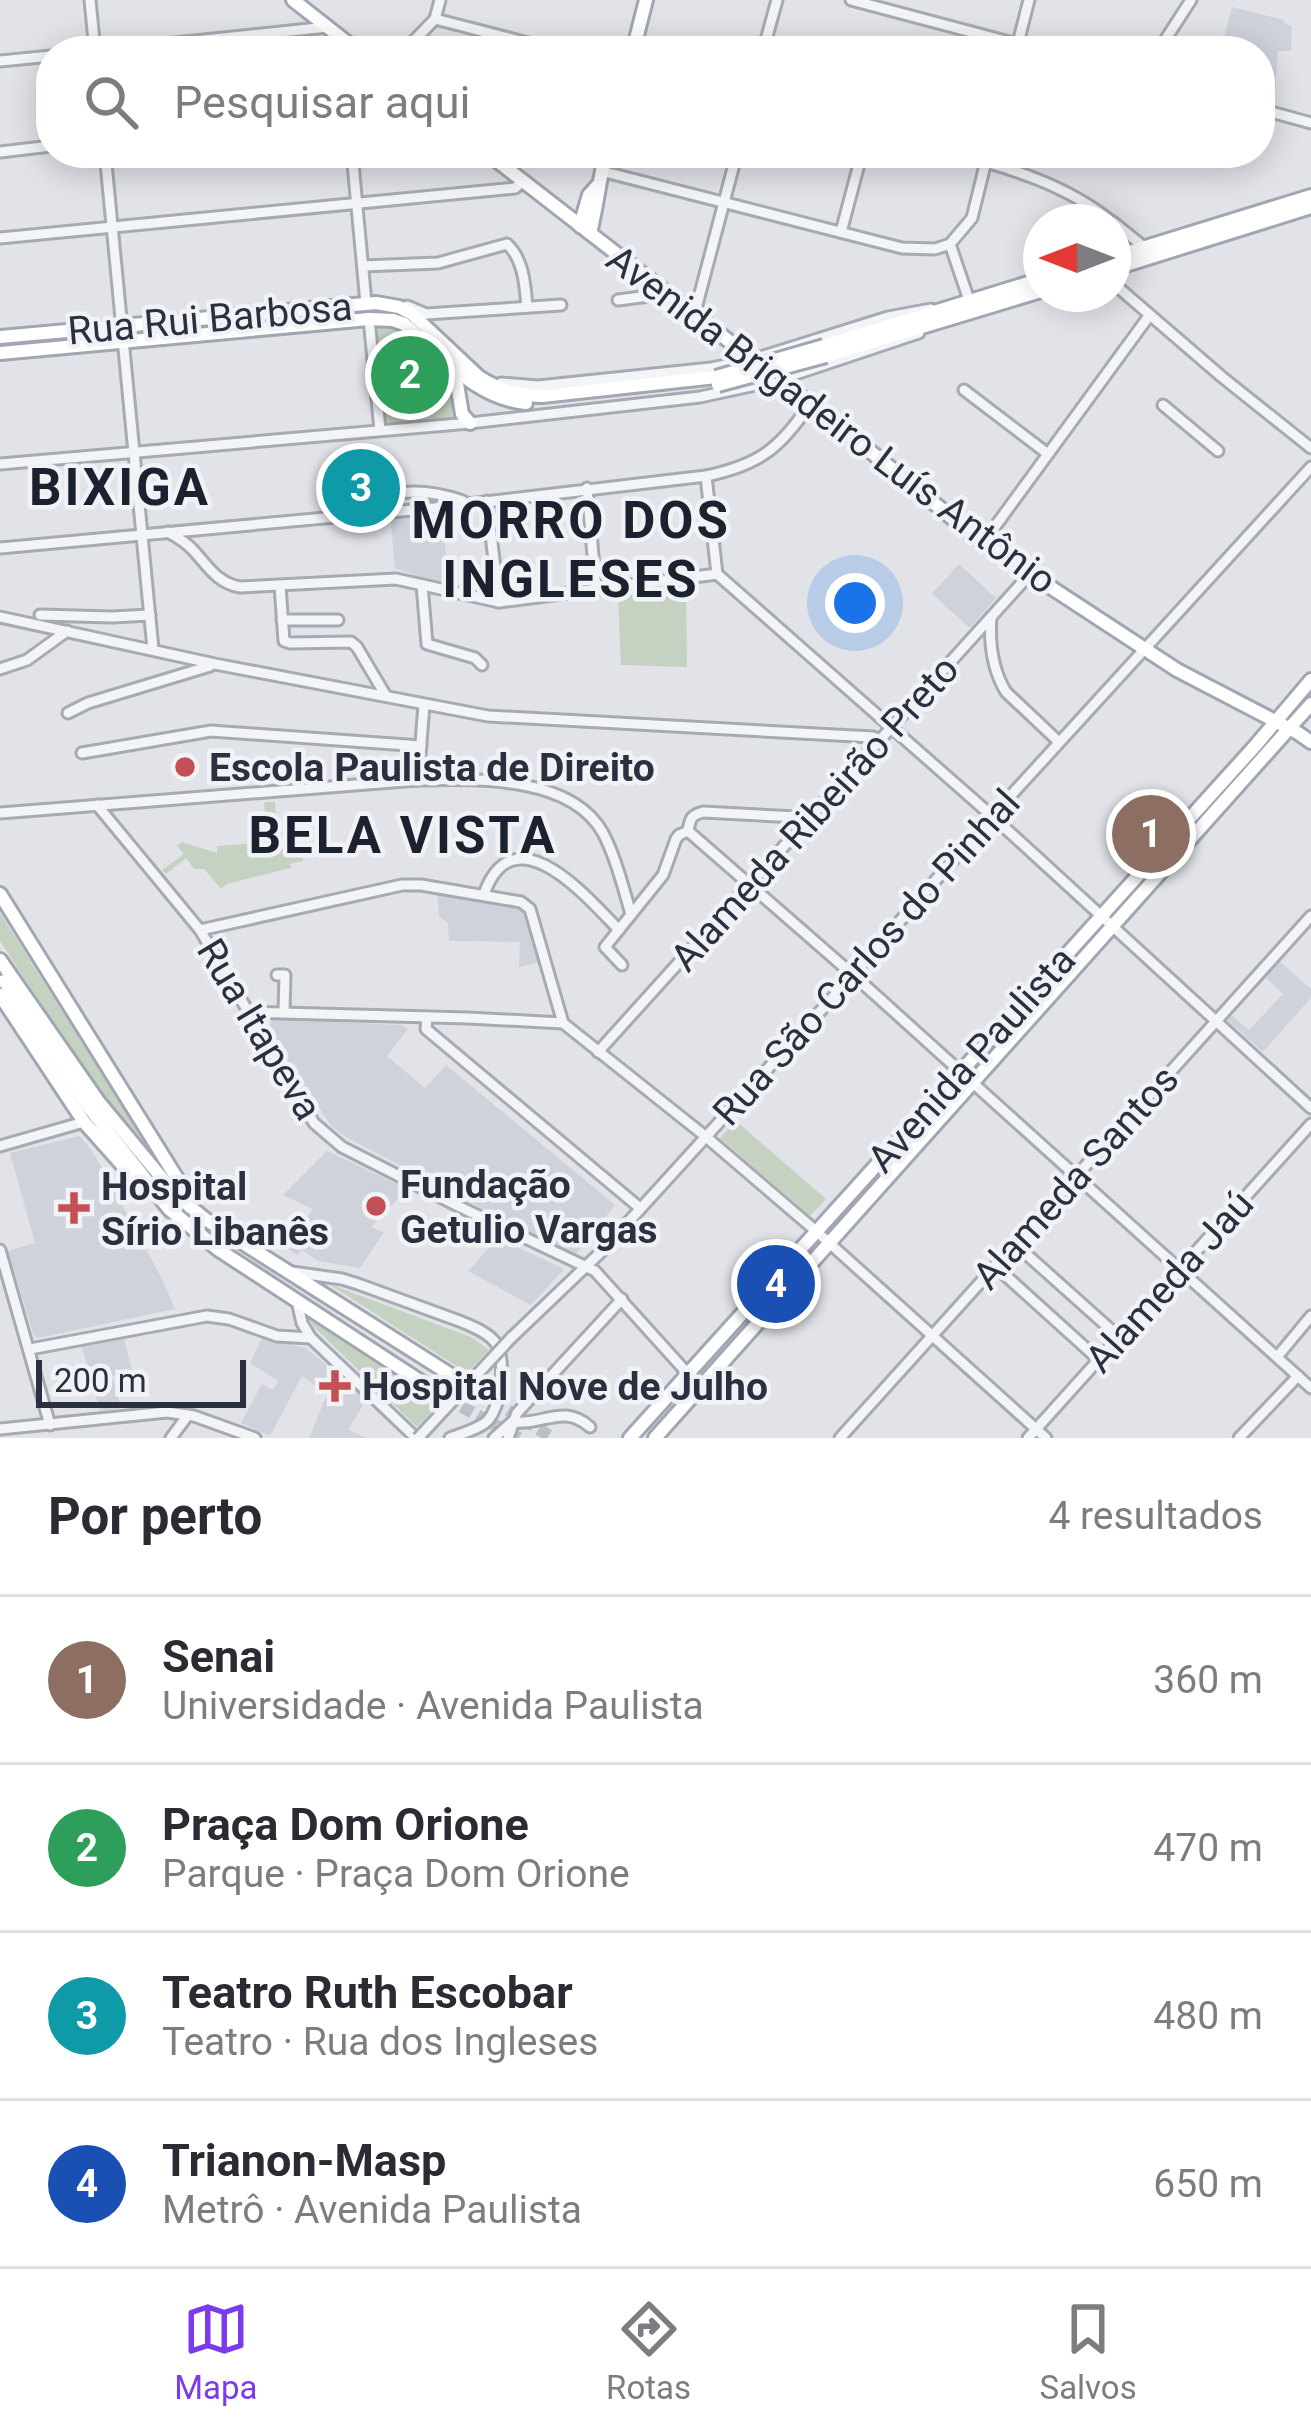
<!DOCTYPE html>
<html lang="pt">
<meta charset="utf-8">
<style>
body{margin:0;font-family:Roboto,sans-serif;background:#f7f7f7;color:#2b2b33}
.compass{position:absolute;left:1023px;top:204px;width:108px;height:108px;border-radius:50%;background:#fff;box-shadow:0 6px 30px #0003;rotate:270deg}
.scale{position:absolute;left:36px;bottom:30px;width:210px;box-sizing:border-box;padding-left:12px;border:6px solid #2a303f;border-top:0;font-size:33px;line-height:42px;white-space:nowrap;color:#2a303f;-webkit-text-stroke:9px #f0f2f6;paint-order:stroke}
.you{position:absolute;left:855px;top:603px;width:42px;height:42px;margin:-30px;border:9px solid #fff;border-radius:50%;background:#1a73e8;box-shadow:0 0 0 18px #1a73e833}
.badge{display:grid;place-items:center;width:78px;height:78px;border-radius:50%;background:#7c3aed;color:#fff;font-size:39px;font-weight:700}
.pin{position:absolute;translate:-50% -50%;border:6px solid #fff;box-shadow:0 3px 12px #0006}
.list{margin:0;padding:0;list-style:none}
h2{display:flex;justify-content:space-between;align-items:center;height:156px;margin:0;padding:0 48px;font-size:51px}
h2 small{font-size:39px;font-weight:400;color:#7c7c81}
.list li{display:grid;grid-template-columns:78px 1fr auto;gap:36px;align-items:center;box-sizing:border-box;height:168px;padding:0 48px;border-top:3px solid #e1e1e2}
.list b{display:block;font-size:45px;white-space:nowrap}
.list p{margin:0;font-size:39px;white-space:nowrap;color:#7c7c81}
.list em{font-size:39px;font-style:normal;color:#7c7c81}
.icon{flex:none;width:66px;height:66px;fill:none;stroke:currentColor;stroke-width:2;stroke-linecap:round;stroke-linejoin:round}
.map{position:relative;flex:none;width:1311px;height:1438px;overflow:hidden}
.search{position:absolute;background:#fff;box-shadow:0 6px 30px #0003;left:36px;right:36px;top:36px;height:132px;display:flex;align-items:center;gap:30px;box-sizing:border-box;padding:0 42px;border-radius:48px;color:#7c7c81;font-size:45px}
.sheet{height:828px;background:#fff}
nav{display:flex;justify-content:space-around;align-items:center;box-sizing:border-box;height:168px;border-top:3px solid #e1e1e2;background:#fff;font-size:33px;color:#7c7c81}
nav a{display:grid;justify-items:center;gap:6px}
nav .on{color:#7c3aed}
.map>svg:first-child{display:block}
.built{fill:#cfd2da}
.green{fill:#c5d2c2}
.lines{fill:none;stroke-linecap:round;stroke-linejoin:round}
.major-tunnel{stroke:#bcbfc6;stroke-width:12;stroke-dasharray:12 6;stroke-linecap:butt}
.minor-casing{stroke:#a6aab2;stroke-width:15}
.major-casing{stroke:#a1a6b3;stroke-width:18}
.minor{stroke:#f3f4f7;stroke-width:9}
.major{stroke:#fff;stroke-width:12}
.minor-bridge-casing{stroke:#a6aab2;stroke-width:15;stroke-linecap:butt}
.major-bridge-casing{stroke:#a1a6b3;stroke-width:18;stroke-linecap:butt}
.minor-bridge{stroke:#f3f4f7;stroke-width:9}
.major-bridge{stroke:#fff;stroke-width:12}
.poi-dot{fill:#c44f55;stroke:#f0f2f6;stroke-width:4.5}
.labels{text-anchor:middle;stroke-width:9;stroke-linejoin:round;paint-order:stroke}
.street-label{font-size:39px;fill:#2a303f;stroke:#f0f2f6}
.poi-label{font-size:39px;font-weight:bold;fill:#2a303f;stroke:#f0f2f6;text-anchor:start}
.district-label{font-size:51px;font-weight:bold;letter-spacing:3px;fill:#1c2130;stroke:#f0f2f6}
</style>
<div class="map">
<svg width="1311" height="1438" viewBox="0 0 1311 1438">
<rect width="100%" height="100%" fill="#e1e3e8"/>
<!-- built -->
<g class="built">
<path d="M 1232,7 L 1284,20 L 1285,24 L 1292,26 L 1291,51 L 1278,51 L 1274,109 L 1260,104 L 1260,51 L 1242,51 L 1222,45 Z"/>
<path d="M 441,509 L 449,581 L 437,583 L 395,568 L 390,515 Z"/>
<path d="M 959,564 L 996,598 L 970,628 L 932,594 Z"/>
<path d="M 437,891 L 524,907 L 540,962 L 519,967 L 520,942 L 449,941 L 448,923 L 439,917 Z"/>
<path d="M 1279,961 L 1311,989 L 1311,998 L 1263,1052 L 1227,1020 L 1231,1015 L 1249,1030 L 1283,994 L 1265,977 Z"/>
<path d="M 272,1019 L 401,1025 L 408,1029 L 387,1056 L 425,1088 L 446,1065 L 615,1205 L 574,1257 L 346,1137 L 332,1127 L 289,1063 L 269,1030 Z"/>
<path d="M 79,1136 L 90,1148 L 105,1173 L 161,1277 L 175,1309 L 38,1338 L 34,1336 L 8,1251 L 35,1243 L 10,1153 Z"/>
<path d="M 327,1151 L 407,1189 L 371,1227 L 384,1232 L 360,1268 L 318,1261 L 302,1250 L 297,1255 L 285,1247 L 313,1209 L 283,1195 Z"/>
<path d="M 498,1238 L 564,1269 L 531,1305 L 468,1271 Z"/>
<path d="M 262,1338 L 306,1348 L 355,1389 L 366,1400 L 348,1430 L 367,1438 L 309,1438 L 327,1394 L 302,1376 L 270,1436 L 241,1423 L 262,1384 L 273,1390 L 278,1381 L 250,1363 Z"/>
<path d="M 124,1339 L 132,1370 L 112,1376 L 121,1408 L 100,1411 L 82,1347 Z"/>
</g>
<!-- green -->
<g class="green">
<path d="M 372,323 L 384,323 L 403,329 L 441,368 L 451,392 L 453,421 L 383,428 Z"/>
<path d="M 686,590 L 687,667 L 621,665 L 618,595 Z"/>
<path d="M 264,802 L 275,802 L 278,849 L 303,847 L 303,861 L 290,864 L 291,868 L 227,884 L 221,889 L 204,869 L 194,869 L 186,858 L 166,874 L 162,870 L 184,854 L 177,846 L 182,842 L 217,853 L 217,846 L 267,842 Z"/>
<path d="M 0,913 L 148,1147 L 89,1077 L 0,941 Z"/>
<path d="M 736,1121 L 826,1199 L 810,1216 L 720,1138 Z"/>
<path d="M 329,1284 L 471,1337 L 489,1350 L 467,1373 Z"/>
<path d="M 309,1318 L 439,1404 L 417,1427 L 313,1326 Z"/>
</g>
<g class="lines">
<!-- major-tunnel -->
<g class="major-tunnel">
<path d="M 462,1382 L 553,1438"/>
<path d="M 446,1398 L 519,1438"/>
</g>
<defs>
<g id="minor">
<path d="M 90,0 L 95,51"/>
<path d="M 851,0 L 1043,51"/>
<path d="M 435,19 L 559,51"/>
<path d="M 98,51 L 328,27"/>
<path d="M 404,51 L 435,19 L 440,0"/>
<path d="M 763,51 L 777,0"/>
<path d="M 1016,51 L 1029,0"/>
<path d="M 1158,51 L 1191,0"/>
<path d="M 0,61 L 51,56"/>
<path d="M 1260,109 L 1311,123"/>
<path d="M 0,152 L 51,146"/>
<path d="M 105,153 L 153,649"/>
<path d="M 352,153 L 366,303"/>
<path d="M 952,153 C 1008,167 1067,185 1112,222"/>
<path d="M 601,171 L 902,248 L 935,249 L 950,244"/>
<path d="M 1113,222 L 1144,247"/>
<path d="M 841,232 L 862,153"/>
<path d="M 0,238 L 515,188 L 523,181"/>
<path d="M 363,266 L 438,263 L 507,244 C 524,260 525,285 527,307"/>
<path d="M 1113,283 L 1222,377 L 1311,448"/>
<path d="M 618,300 L 649,296 L 663,291"/>
<path d="M 407,306 L 426,314 L 561,305"/>
<path d="M 971,306 L 950,244 L 972,218 L 988,153"/>
<path d="M 694,316 L 737,153"/>
<path d="M 369,319 L 380,430"/>
<path d="M 501,383 L 538,386 L 711,368 L 751,360 L 888,317 L 931,309"/>
<path d="M 964,390 L 1048,454"/>
<path d="M 1163,405 L 1218,451"/>
<path d="M 0,464 L 470,423 L 700,397 L 778,380 L 919,333"/>
<path d="M 706,476 L 717,574"/>
<path d="M 587,488 L 596,589"/>
<path d="M 487,501 L 499,602"/>
<path d="M 341,512 C 382,491 418,485 463,501"/>
<path d="M 168,532 C 177,537 186,542 193,550 C 208,566 217,583 240,587 L 396,579 L 499,602 L 717,574"/>
<path d="M 983,543 L 1149,316"/>
<path d="M 0,548 L 434,508 L 706,476 C 758,465 780,449 809,405"/>
<path d="M 717,574 L 992,816 L 1311,1108"/>
<path d="M 422,585 L 427,644 L 475,658 L 482,665"/>
<path d="M 280,586 L 284,641 L 290,643 L 351,642 L 357,647 L 386,696"/>
<path d="M 40,615 L 112,617 L 150,615"/>
<path d="M 0,617 L 215,664 L 488,716 L 873,737 L 878,740"/>
<path d="M 991,617 C 989,644 992,669 1006,692 L 1059,742"/>
<path d="M 282,620 L 338,620"/>
<path d="M 0,669 L 27,660 L 67,631"/>
<path d="M 68,713 L 88,703 L 210,666"/>
<path d="M 82,753 L 211,731 L 421,746"/>
<path d="M 418,780 L 424,705"/>
<path d="M 97,805 L 200,930 L 314,1123 L 342,1147 L 460,1207 L 595,1271 L 688,1374"/>
<path d="M 0,813 L 418,780 C 475,779 571,775 603,833 C 616,858 623,887 631,914"/>
<path d="M 688,831 L 860,981 L 1311,1388"/>
<path d="M 484,894 C 514,811 587,897 619,930"/>
<path d="M 200,930 L 402,885 L 421,885 L 521,902 L 530,909 L 563,1023"/>
<path d="M 622,965 L 605,947 L 663,875 L 676,839 L 679,835 L 688,831 C 690,819 691,815 703,812 L 797,817 L 807,821"/>
<path d="M 277,975 L 285,975 L 284,1011"/>
<path d="M 248,1012 L 468,1018 L 563,1023 L 705,1136 L 816,1231 L 1046,1438"/>
<path d="M 427,1017 L 426,1029 L 640,1208"/>
<path d="M 598,1052 L 1029,575"/>
<path d="M 0,1146 L 84,1122"/>
<path d="M 1015,1244 L 1119,1337"/>
<path d="M 0,1250 L 50,1425"/>
<path d="M 995,1266 L 1099,1360"/>
<path d="M 292,1272 L 342,1279 L 358,1284 L 462,1322 C 473,1327 487,1332 495,1342 C 507,1358 502,1410 485,1423 C 475,1430 461,1434 450,1438"/>
<path d="M 297,1301 L 302,1323 L 311,1338 L 416,1438"/>
<path d="M 511,1338 L 601,1252 L 845,984 L 983,826 L 1311,467"/>
<path d="M 30,1349 L 207,1316 L 229,1319 L 277,1336 L 311,1338"/>
<path d="M 1277,1357 L 1311,1316"/>
<path d="M 512,1422 C 543,1426 563,1403 590,1427"/>
<path d="M 0,1429 L 167,1412 L 194,1416 L 255,1438"/>
<path d="M 171,1438 L 188,1415"/>
<path d="M 494,1438 L 512,1422"/>
<path d="M 508,1438 L 517,1413 L 622,1299"/>
<path d="M 840,1438 L 1311,916"/>
<path d="M 1028,1438 L 1311,1124"/>
<path d="M 1239,1438 L 1298,1376"/>
</g>
<g id="major">
<path d="M 293,0 L 358,51"/>
<path d="M 633,51 L 646,0"/>
<path d="M 487,153 L 855,439 L 983,543 L 1177,670 L 1298,733 L 1311,742"/>
<path d="M 580,226 L 589,195 L 598,185"/>
<path d="M 590,233 C 597,206 599,180 606,153"/>
<path d="M 1113,257 L 1311,196"/>
<path d="M 1113,269 L 1311,207"/>
<path d="M 0,337 L 376,303 L 399,307 L 412,314 L 479,377 C 499,390 518,396 542,396 L 716,377"/>
<path d="M 824,346 L 1041,279"/>
<path d="M 0,353 L 369,319 L 393,320 L 404,324 C 442,355 474,398 526,403"/>
<path d="M 826,356 L 1041,291"/>
<path d="M 446,369 L 457,384 L 462,414 L 470,423"/>
<path d="M 0,894 L 186,1193 L 190,1207"/>
<path d="M 0,960 L 98,1101 L 175,1194 L 205,1219 L 462,1382"/>
<path d="M 4,981 L 87,1105 L 169,1209 L 219,1250 L 446,1398"/>
<path d="M 0,995 L 84,1122 L 141,1186"/>
<path d="M 630,1438 L 1255,746 L 1311,680"/>
<path d="M 655,1438 L 1311,704"/>
</g>
</defs>
<!-- minor casing -->
<use href="#minor" class="minor-casing"/>
<!-- major casing -->
<use href="#major" class="major-casing"/>
<!-- minor -->
<use href="#minor" class="minor"/>
<!-- major -->
<use href="#major" class="major"/>
<defs>
<path id="minor-bridge" d="M 418,1438 L 511,1338"/>
<g id="major-bridge">
<path d="M 716,377 L 824,346"/>
<path d="M 718,385 L 826,356"/>
</g>
</defs>
<!-- minor-bridge casing -->
<use href="#minor-bridge" class="minor-bridge-casing"/>
<!-- major-bridge casing -->
<use href="#major-bridge" class="major-bridge-casing"/>
<!-- minor-bridge -->
<use href="#minor-bridge" class="minor-bridge"/>
<!-- major-bridge -->
<use href="#major-bridge" class="major-bridge"/>
</g>
<!-- markers -->
<g class="poi-dot">
<circle cx="185" cy="767" r="12"/>
<circle cx="376" cy="1206" r="12"/>
<path d="M68 1190h12v12h12v12h-12v12h-12v-12h-12v-12h12z"/>
<path d="M329 1368h12v12h12v12h-12v12h-12v-12h-12v-12h12z"/>
</g>
<g class="labels">
<!-- street labels -->
<g class="street-label">
<text transform="translate(210 318) rotate(-5)" y="14">Rua Rui Barbosa</text>
<text transform="translate(832 419) rotate(37)" y="14">Avenida Brigadeiro Luís Antônio</text>
<text transform="translate(814 813) rotate(-48)" y="14">Alameda Ribeirão Preto</text>
<text transform="translate(866 957) rotate(-48)" y="14">Rua São Carlos do Pinhal</text>
<text transform="translate(260 1029) rotate(59)" y="14">Rua Itapeva</text>
<text transform="translate(971 1059) rotate(-48)" y="14">Avenida Paulista</text>
<text transform="translate(1075 1177) rotate(-48)" y="14">Alameda Santos</text>
<text transform="translate(1169 1281) rotate(-48)" y="14">Alameda Jaú</text>
</g>
<!-- poi labels -->
<g class="poi-label">
<text x="209" y="781">Escola Paulista de Direito</text>
<text x="400" y="1198">Fundação<tspan x="400" dy="45">Getulio Vargas</tspan></text>
<text x="101" y="1200">Hospital<tspan x="101" dy="45">Sírio Libanês</tspan></text>
<text x="362" y="1400">Hospital Nove de Julho</text>
</g>
<!-- district labels -->
<g class="district-label">
<text x="120" y="505">BIXIGA</text>
<text x="571" y="538">MORRO DOS<tspan x="571" dy="59">INGLESES</tspan></text>
<text x="403" y="853">BELA VISTA</text>
</g>
</g>
</svg>
<svg class="compass" viewBox="-18 -18 36 36"><path d="M0-13l5 13h-10z" fill="#e53935"/><path d="M0 13l5-13h-10z" fill="#7c7c81"/></svg>
<div class="scale">200 m</div>
<div class="you"></div>
<div class="pin badge" style="left:1151px;top:834px;background:#8d6e63">1</div>
<div class="pin badge" style="left:410px;top:375px;background:#2e9e5b">2</div>
<div class="pin badge" style="left:361px;top:488px;background:#0f9aa8">3</div>
<div class="pin badge" style="left:776px;top:1284px;background:#1a4fb4">4</div>
<div class="search"><svg class="icon" aria-label="search" viewBox="0 0 24 24"><circle cx="10" cy="10" r="6"/><path d="M15 15l6 6"/></svg>Pesquisar aqui</div>
</div>
<section class="sheet">
<h2>Por perto<small>4 resultados</small></h2>
<ul class="list">
<li><span class="badge" style="background:#8d6e63">1</span><div><b>Senai</b><p>Universidade · Avenida Paulista</p></div><em>360 m</em></li>
<li><span class="badge" style="background:#2e9e5b">2</span><div><b>Praça Dom Orione</b><p>Parque · Praça Dom Orione</p></div><em>470 m</em></li>
<li><span class="badge" style="background:#0f9aa8">3</span><div><b>Teatro Ruth Escobar</b><p>Teatro · Rua dos Ingleses</p></div><em>480 m</em></li>
<li><span class="badge" style="background:#1a4fb4">4</span><div><b>Trianon-Masp</b><p>Metrô · Avenida Paulista</p></div><em>650 m</em></li>
</ul>
</section>
<nav>
<a class="on"><svg class="icon" aria-label="map" viewBox="0 0 24 24"><path d="M3 6l6-2 6 2 6-2v14l-6 2-6-2-6 2zM9 4v14M15 6v14"/></svg>Mapa</a>
<a><svg class="icon" aria-label="directions" viewBox="0 0 24 24"><path d="M12 3l9 9-9 9-9-9zM9 14v-3h6M13 9l2 2-2 2"/></svg>Rotas</a>
<a><svg class="icon" aria-label="saved" viewBox="0 0 24 24"><path d="M7 4h10v16l-5-4-5 4z"/></svg>Salvos</a>
</nav>
